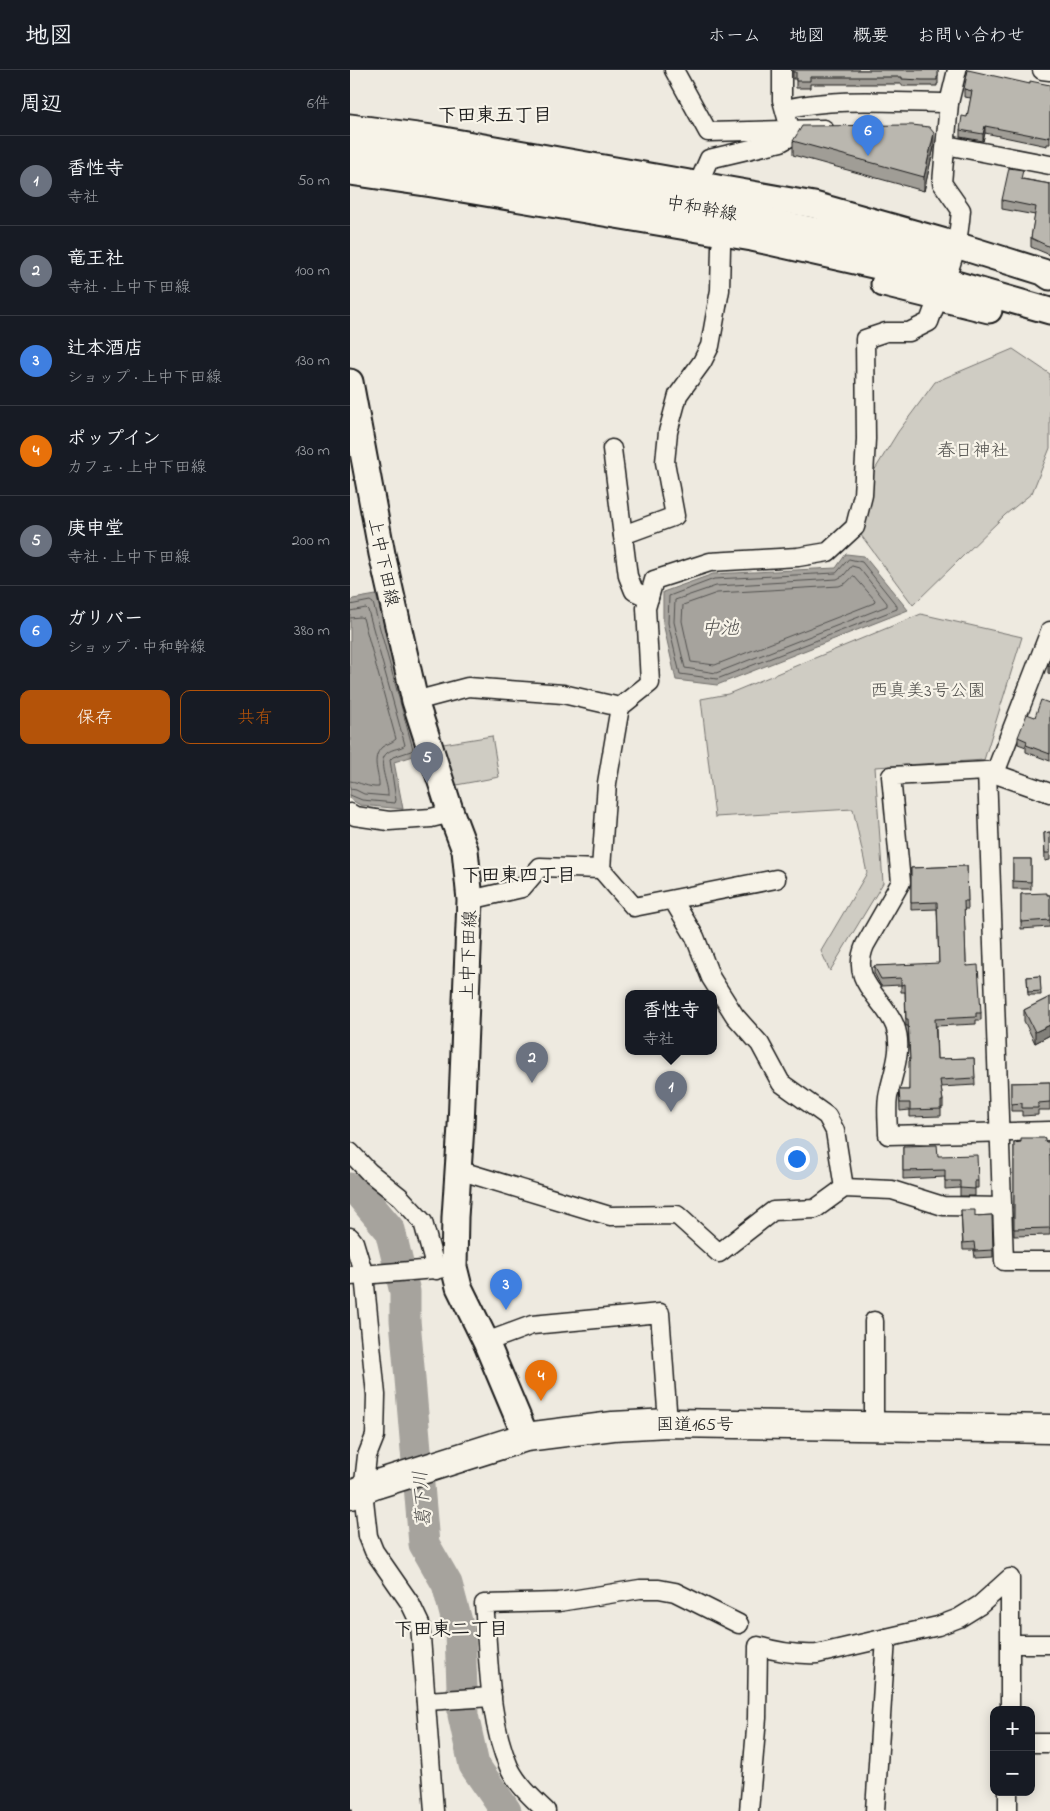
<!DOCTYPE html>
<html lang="ja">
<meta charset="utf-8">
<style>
body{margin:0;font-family:"Indie Flower","Klee One",sans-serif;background:#20242c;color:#f1f3f6}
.controls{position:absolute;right:15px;bottom:15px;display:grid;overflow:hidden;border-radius:10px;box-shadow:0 2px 12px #0003}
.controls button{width:45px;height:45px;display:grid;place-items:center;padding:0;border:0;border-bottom:1px solid #363941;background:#171b24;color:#f1f3f6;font:25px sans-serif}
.you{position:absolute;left:446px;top:1088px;width:18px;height:18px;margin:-12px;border:4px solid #fff;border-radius:50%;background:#1a73e8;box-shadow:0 0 0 8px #1a73e833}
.badge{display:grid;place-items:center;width:32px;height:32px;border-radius:50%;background:#b45309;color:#fff;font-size:16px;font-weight:700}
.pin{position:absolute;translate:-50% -41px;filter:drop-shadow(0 1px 2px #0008)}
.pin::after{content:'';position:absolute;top:26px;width:18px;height:15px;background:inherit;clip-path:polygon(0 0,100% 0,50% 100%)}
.popup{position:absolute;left:275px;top:920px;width:92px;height:65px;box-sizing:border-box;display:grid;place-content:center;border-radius:10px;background:#171b24;filter:drop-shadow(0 1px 4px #0005);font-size:16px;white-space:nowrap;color:#9ea1a6}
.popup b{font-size:19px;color:#f1f3f6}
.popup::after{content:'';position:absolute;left:50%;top:100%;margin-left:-10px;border:10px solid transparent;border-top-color:#171b24}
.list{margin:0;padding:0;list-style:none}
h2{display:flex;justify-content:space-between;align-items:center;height:65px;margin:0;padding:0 20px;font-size:21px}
h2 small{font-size:16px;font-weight:400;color:#9ea1a6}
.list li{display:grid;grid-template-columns:32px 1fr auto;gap:15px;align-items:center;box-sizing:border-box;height:90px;padding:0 20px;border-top:1px solid #363941}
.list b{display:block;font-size:19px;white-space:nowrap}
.list p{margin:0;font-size:16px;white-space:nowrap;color:#9ea1a6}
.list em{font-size:16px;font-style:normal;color:#9ea1a6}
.actions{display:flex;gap:10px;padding:15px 20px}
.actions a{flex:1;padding:11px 0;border:1px solid #b45309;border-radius:10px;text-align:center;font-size:18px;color:#b45309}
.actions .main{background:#b45309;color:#fff}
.map{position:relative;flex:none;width:700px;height:1741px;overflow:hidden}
header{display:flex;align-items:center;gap:30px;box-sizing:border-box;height:70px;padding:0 25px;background:#171b24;border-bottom:1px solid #363941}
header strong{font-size:24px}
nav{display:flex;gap:28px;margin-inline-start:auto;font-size:18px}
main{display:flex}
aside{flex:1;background:#171b24}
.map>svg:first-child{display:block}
.green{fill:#cfccc3;stroke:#767470}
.water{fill:#a6a39d;stroke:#6f6d69}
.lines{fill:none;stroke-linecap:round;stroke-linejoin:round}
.shore{stroke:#535250;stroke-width:1}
.river{stroke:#a6a39d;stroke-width:31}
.minor-casing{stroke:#1c1c1c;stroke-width:21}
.secondary-casing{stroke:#1c1c1c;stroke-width:29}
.trunk-casing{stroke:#1c1c1c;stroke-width:31}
.minor{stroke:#f7f3e8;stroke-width:18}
.secondary{stroke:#f7f3e8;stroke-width:25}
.trunk{stroke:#f7f3e8;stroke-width:28}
.rail{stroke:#1c1c1c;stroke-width:4}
.wall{fill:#a09d96;stroke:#1c1c1c}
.shaded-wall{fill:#82807a;stroke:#1c1c1c}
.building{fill:#bab7af;stroke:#1c1c1c}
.labels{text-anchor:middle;stroke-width:4.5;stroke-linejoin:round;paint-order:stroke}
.street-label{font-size:18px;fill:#1c1c1c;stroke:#f7f3e8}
.park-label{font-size:18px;fill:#52514e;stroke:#f7f3e8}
.neighbourhood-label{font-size:19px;font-weight:bold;fill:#1c1c1c;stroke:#f7f3e8}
.water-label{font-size:19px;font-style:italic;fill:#535250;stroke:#f7f3e8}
</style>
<header>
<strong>地図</strong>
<nav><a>ホーム</a><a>地図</a><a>概要</a><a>お問い合わせ</a></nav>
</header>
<main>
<aside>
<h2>周辺<small>6件</small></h2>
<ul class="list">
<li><span class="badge" style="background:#6b7280">1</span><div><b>香性寺</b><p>寺社</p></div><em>50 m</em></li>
<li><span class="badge" style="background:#6b7280">2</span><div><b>竜王社</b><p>寺社 · 上中下田線</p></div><em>100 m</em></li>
<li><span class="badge" style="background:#3f7fe0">3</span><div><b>辻本酒店</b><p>ショップ · 上中下田線</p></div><em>130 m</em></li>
<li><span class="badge" style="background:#e8710a">4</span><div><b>ポップイン</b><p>カフェ · 上中下田線</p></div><em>130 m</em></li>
<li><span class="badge" style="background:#6b7280">5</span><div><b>庚申堂</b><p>寺社 · 上中下田線</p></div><em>200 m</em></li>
<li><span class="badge" style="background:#3f7fe0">6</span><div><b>ガリバー</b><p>ショップ · 中和幹線</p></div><em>380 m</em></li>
</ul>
<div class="actions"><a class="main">保存</a><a>共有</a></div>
</aside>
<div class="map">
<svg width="700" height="1741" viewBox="0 0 700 1741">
<rect width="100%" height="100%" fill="#eeeae0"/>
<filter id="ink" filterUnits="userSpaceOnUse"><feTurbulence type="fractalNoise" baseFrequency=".02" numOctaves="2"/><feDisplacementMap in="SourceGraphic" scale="10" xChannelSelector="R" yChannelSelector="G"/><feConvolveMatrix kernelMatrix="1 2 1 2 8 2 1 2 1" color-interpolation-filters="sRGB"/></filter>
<g filter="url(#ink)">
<!-- green -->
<g class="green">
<path d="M 663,279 L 700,304 L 700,378 L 682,423 L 655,445 L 563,535 L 505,457 L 524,401 L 548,362 L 585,312 Z"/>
<path d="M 571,544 L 672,567 L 634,690 L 525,697 L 533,813 L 480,901 L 471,881 L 517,803 L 503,739 L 365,747 L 351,629 L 378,624 Z"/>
<path d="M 142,666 L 149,707 L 101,716 L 87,675 Z"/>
</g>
<!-- water -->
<g class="water">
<path d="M 496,484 L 514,486 L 558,540 L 367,615 L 326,610 L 313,553 L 313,522 L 363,504 L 486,498 Z"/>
<path d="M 26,525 L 70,684 L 44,692 L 53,739 L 10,735 L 0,729 L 0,682 L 1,681 L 0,674 L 0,532 L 3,529 Z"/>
</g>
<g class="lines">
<!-- shore -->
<g class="shore">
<path d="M 499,489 L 512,492 L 547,536 L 547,539 L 367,609 L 330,604 L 318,553 L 319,526 L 364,509 L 486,503 Z"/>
<path d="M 502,496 L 509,498 L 537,533 L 537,536 L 366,603 L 335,598 L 324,552 L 325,530 L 366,516 L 487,509 L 493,506 Z"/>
<path d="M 504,506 L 525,530 L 524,533 L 365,595 L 341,592 L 332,551 L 333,535 L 367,523 L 489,516 L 496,513 Z"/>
<path d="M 0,535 L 20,531 L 23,533 L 63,679 L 61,681 L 43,687 L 40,690 L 46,730 L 45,733 L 12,730 L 0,725"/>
<path d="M 0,541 L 16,538 L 18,540 L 55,675 C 51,679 43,678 37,683 C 26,692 39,714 38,726 L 14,724 L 6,720 L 0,719"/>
<path d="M 0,548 L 10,547 L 13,548 L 46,669 C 42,673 36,674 32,677 C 20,689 30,704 29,717 C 18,718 10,712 0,711"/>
</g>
<!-- river -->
<path class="river" d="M 0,1118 L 9,1123 L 40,1160 L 55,1222 L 55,1250 L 74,1474 L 97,1514 L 110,1563 L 113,1645 L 124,1695 L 156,1741"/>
<defs>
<g id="minor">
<path d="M 324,0 L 358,62 L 474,59"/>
<path d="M 692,0 L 700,1"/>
<path d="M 435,39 C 488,27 545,33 599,33"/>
<path d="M 596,75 L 700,95"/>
<path d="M 348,114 L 359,89 L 431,72 L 440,67 L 440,59 L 432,30 L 432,0"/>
<path d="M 262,379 L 278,506 L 284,521 L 299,528"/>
<path d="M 273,465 L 325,446 L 315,392 L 318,362 L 328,325 L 352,292 L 360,276 L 370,220 L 371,177"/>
<path d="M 65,631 L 118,617 L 213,624 L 270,637 L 300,613 L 296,538 L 304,510 L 360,492 L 448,487 L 478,482 L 505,457 L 513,425 L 516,369 L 515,269 L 536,262 L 559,262 L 579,252 C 588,226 601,201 606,175 C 609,163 610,152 611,140 L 592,113 L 599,33 L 607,0"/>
<path d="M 270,637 L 257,713 L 251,799 L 284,837 L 426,809"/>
<path d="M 637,701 L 654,1191 L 700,1191"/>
<path d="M 645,703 L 700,561"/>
<path d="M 700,723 L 637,701 L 541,706 L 551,812 L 515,875 C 499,913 533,926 545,956 C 554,980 542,1004 538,1027 C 536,1040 538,1053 538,1065 L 700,1061"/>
<path d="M 0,743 L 5,746 L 39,751 L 81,748 L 101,743"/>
<path d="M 120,830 L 172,818 L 190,797 L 251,799"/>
<path d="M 323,830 L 345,867 L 361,908 L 385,946 L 410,974 L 431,1013 L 477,1046 L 485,1061 L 494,1118"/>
<path d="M 0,1082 L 19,1102 L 50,1127 L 73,1152 L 86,1200"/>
<path d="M 108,1100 L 260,1146 L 327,1145 L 369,1183 L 423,1141 L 465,1139 L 494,1118 L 542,1120 L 593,1136 L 652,1137"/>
<path d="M 0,1167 L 4,1172 L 14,1205 L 26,1325 L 25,1366 L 17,1386 L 13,1421 L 18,1466 L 24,1481 L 60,1533 L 70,1554 L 84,1741"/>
<path d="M 0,1206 L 97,1198"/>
<path d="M 524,1251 L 524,1355"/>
<path d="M 136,1272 L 182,1255 L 310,1243 L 318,1353"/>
<path d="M 662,1574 L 700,1574"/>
<path d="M 76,1631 L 142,1627"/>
<path d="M 681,1673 L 700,1673"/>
<path d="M 196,1741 C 182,1728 167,1714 159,1697 C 138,1650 139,1585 134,1534 L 209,1532 L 290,1519 L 309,1519 L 325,1522 L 389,1554"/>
<path d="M 399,1741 L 407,1648 L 408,1576 C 428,1582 446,1585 467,1584 L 588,1556 L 609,1548 L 630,1535 L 660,1508 L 660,1640"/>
<path d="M 525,1741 L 536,1568"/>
<path d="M 658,1741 L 658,1722"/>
</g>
<g id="secondary">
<path d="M 0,57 L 82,68 L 464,135 L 606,175 L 693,202 L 700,207"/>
<path d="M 0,80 C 197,106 393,145 588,186"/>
<path d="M 0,102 L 82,114 L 402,168 L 595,211 L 700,241"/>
<path d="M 534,214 L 639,240"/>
<path d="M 0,312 L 32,484 L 65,631 L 101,743 L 115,780 L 120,830 L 111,1056 L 105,1147 L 104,1197 L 109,1217 L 136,1272 L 176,1367"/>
</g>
<path id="trunk" d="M 0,1425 L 24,1415 L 176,1367 L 263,1356 L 318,1353 L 700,1359"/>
</defs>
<!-- minor casing -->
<use href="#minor" class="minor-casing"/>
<!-- secondary casing -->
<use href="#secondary" class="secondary-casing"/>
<!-- trunk casing -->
<use href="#trunk" class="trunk-casing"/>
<!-- minor -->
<use href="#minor" class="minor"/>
<!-- secondary -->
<use href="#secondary" class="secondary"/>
<!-- trunk -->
<use href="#trunk" class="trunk"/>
<!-- rail -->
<path class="rail" d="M 0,1740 L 1,1741"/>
</g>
<!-- wall -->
<g class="wall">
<path d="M 443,0 L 588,0 L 588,14 L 587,14 L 587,16 L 552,16 L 552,14 L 460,14 L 460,18 L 446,18 L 446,9 L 443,9 Z"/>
<path d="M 680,14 L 700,15 L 700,74 L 697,74 L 697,76 L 635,63 L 633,71 L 610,67 L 610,60 L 617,47 L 621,28 L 614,27 L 614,19 Z"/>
<path d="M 443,71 L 584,77 L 574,121 L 443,85 Z"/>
<path d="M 673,109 L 700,114 L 700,185 L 681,177 L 681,168 L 685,145 L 652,139 L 652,130 Z"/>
<path d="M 700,589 L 700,604 L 698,603 L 698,595 Z"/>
<path d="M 700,631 L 700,691 L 676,682 L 676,677 L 668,674 L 668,667 L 685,647 L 699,633 Z"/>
<path d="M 700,762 L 700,790 L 695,791 L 694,763 Z"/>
<rect x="663" y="789" width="18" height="30"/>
<path d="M 617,796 L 618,839 L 614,839 L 616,892 L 631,943 L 631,950 L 626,950 L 626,954 L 586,956 L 587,989 L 624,988 L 625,1015 L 591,1017 L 593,1031 L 593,1038 L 591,1038 L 591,1046 L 560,1047 L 560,1040 L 550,1041 L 549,1020 L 559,1020 L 560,990 L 558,956 L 556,956 L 555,922 L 551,922 L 551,915 L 531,916 L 524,903 L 524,896 L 589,894 L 587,839 L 561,840 L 561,798 Z"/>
<path d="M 671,824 L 700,825 L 700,857 L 671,859 Z"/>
<path d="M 690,906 L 691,925 L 678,925 L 677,907 Z"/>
<path d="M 700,927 L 700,965 L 685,973 L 674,951 L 674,940 Z"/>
<path d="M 700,1012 L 700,1040 L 688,1040 L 688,1045 L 672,1046 L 672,1041 L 661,1041 L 661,1013 Z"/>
<path d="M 695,1072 L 700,1094 L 700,1165 L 664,1166 L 664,1073 Z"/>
<path d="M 553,1076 L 588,1086 L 628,1111 L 628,1118 L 625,1118 L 625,1126 L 610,1126 L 610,1118 L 595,1119 L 595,1107 L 553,1109 Z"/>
<path d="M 611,1140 L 625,1146 L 642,1145 L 643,1187 L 625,1188 L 624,1180 L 613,1180 Z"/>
</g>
<!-- shaded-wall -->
<g class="shaded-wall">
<path d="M 635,56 L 635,63 L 633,71 L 633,64 Z"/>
<path d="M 584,63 L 584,77 L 574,121 L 574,107 Z"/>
<path d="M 700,955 L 700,965 L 685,973 L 685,962 Z"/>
</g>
<!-- building -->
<g class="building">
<path d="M 443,0 L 588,0 L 588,7 L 587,7 L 587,10 L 572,10 L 552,9 L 552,7 L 460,7 L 460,11 L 446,11 L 446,2 L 443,2 Z"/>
<path d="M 618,0 L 680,14 L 680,11 L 700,15 L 700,67 L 697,66 L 697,68 L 635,56 L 633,64 L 610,60 L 612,46 L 617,47 L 622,21 L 614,19 Z"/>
<path d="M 562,55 L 579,57 L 584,63 L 574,107 L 443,71 L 452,56 Z"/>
<path d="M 659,98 L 673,100 L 671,109 L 700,114 L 700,177 L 681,168 L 686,137 L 652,130 Z"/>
<path d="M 700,589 L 700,596 L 698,595 Z"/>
<path d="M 691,630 L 699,633 L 700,631 L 700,684 L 676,675 L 677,671 L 668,667 L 677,644 L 685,647 Z"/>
<path d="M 700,762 L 700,783 L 695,783 L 694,763 Z"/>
<path d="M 663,789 L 681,789 L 681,812 L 663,811 Z"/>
<path d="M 617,796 L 618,831 L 614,831 L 616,892 L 617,896 L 628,895 L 631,943 L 626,943 L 626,947 L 585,949 L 587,989 L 624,988 L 625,1008 L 590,1010 L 593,1031 L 591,1031 L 591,1039 L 560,1040 L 560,1033 L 550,1033 L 549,1020 L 559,1020 L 559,991 L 560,990 L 558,949 L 556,949 L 555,914 L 551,915 L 551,908 L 531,909 L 524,896 L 589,893 L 587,832 L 561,833 L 561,798 Z"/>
<path d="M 697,823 L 697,825 L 700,825 L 700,850 L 671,852 L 671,824 Z"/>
<path d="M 690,906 L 691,921 L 678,922 L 677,907 Z"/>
<path d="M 700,927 L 700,955 L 685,962 L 674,940 Z"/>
<path d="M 700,1012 L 700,1032 L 688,1033 L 688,1038 L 672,1038 L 672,1033 L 661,1034 L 661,1013 Z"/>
<path d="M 671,1068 L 695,1068 L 695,1072 L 699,1072 L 700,1094 L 700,1158 L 664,1159 L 664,1073 L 671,1072 Z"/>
<path d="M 587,1075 L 588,1086 L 627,1085 L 628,1111 L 625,1111 L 625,1119 L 610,1118 L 610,1111 L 595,1111 L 595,1100 L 553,1101 L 553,1076 Z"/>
<path d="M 611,1140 L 625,1140 L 625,1146 L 642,1145 L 643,1180 L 625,1181 L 624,1172 L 613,1173 Z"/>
</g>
</g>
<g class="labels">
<!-- street labels -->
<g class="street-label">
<text transform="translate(352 138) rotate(10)" y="6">中和幹線</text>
<text transform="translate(34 492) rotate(78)" y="6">上中下田線</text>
<text transform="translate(118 885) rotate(-88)" y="6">上中下田線</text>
<text x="345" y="1360">国道165号</text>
</g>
<!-- park labels -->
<g class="park-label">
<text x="623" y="386">春日神社</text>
<text x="578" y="626">西真美3号公園</text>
</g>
<!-- neighbourhood labels -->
<g class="neighbourhood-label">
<text x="145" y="51">下田東五丁目</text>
<text x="169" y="811">下田東四丁目</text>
<text x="101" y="1565">下田東二丁目</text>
</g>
<!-- water labels -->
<g class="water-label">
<text x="370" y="564">中池</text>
<text transform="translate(71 1429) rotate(-94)" y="7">葛下川</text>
</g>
</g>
</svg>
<div class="controls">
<button>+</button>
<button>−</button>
</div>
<div class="you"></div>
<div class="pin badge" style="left:321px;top:1042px;background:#6b7280">1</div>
<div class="popup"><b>香性寺</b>寺社</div>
<div class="pin badge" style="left:182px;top:1013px;background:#6b7280">2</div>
<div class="pin badge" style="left:156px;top:1240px;background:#3f7fe0">3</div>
<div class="pin badge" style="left:191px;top:1331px;background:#e8710a">4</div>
<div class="pin badge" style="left:77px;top:713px;background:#6b7280">5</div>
<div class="pin badge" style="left:518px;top:86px;background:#3f7fe0">6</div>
</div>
</main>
